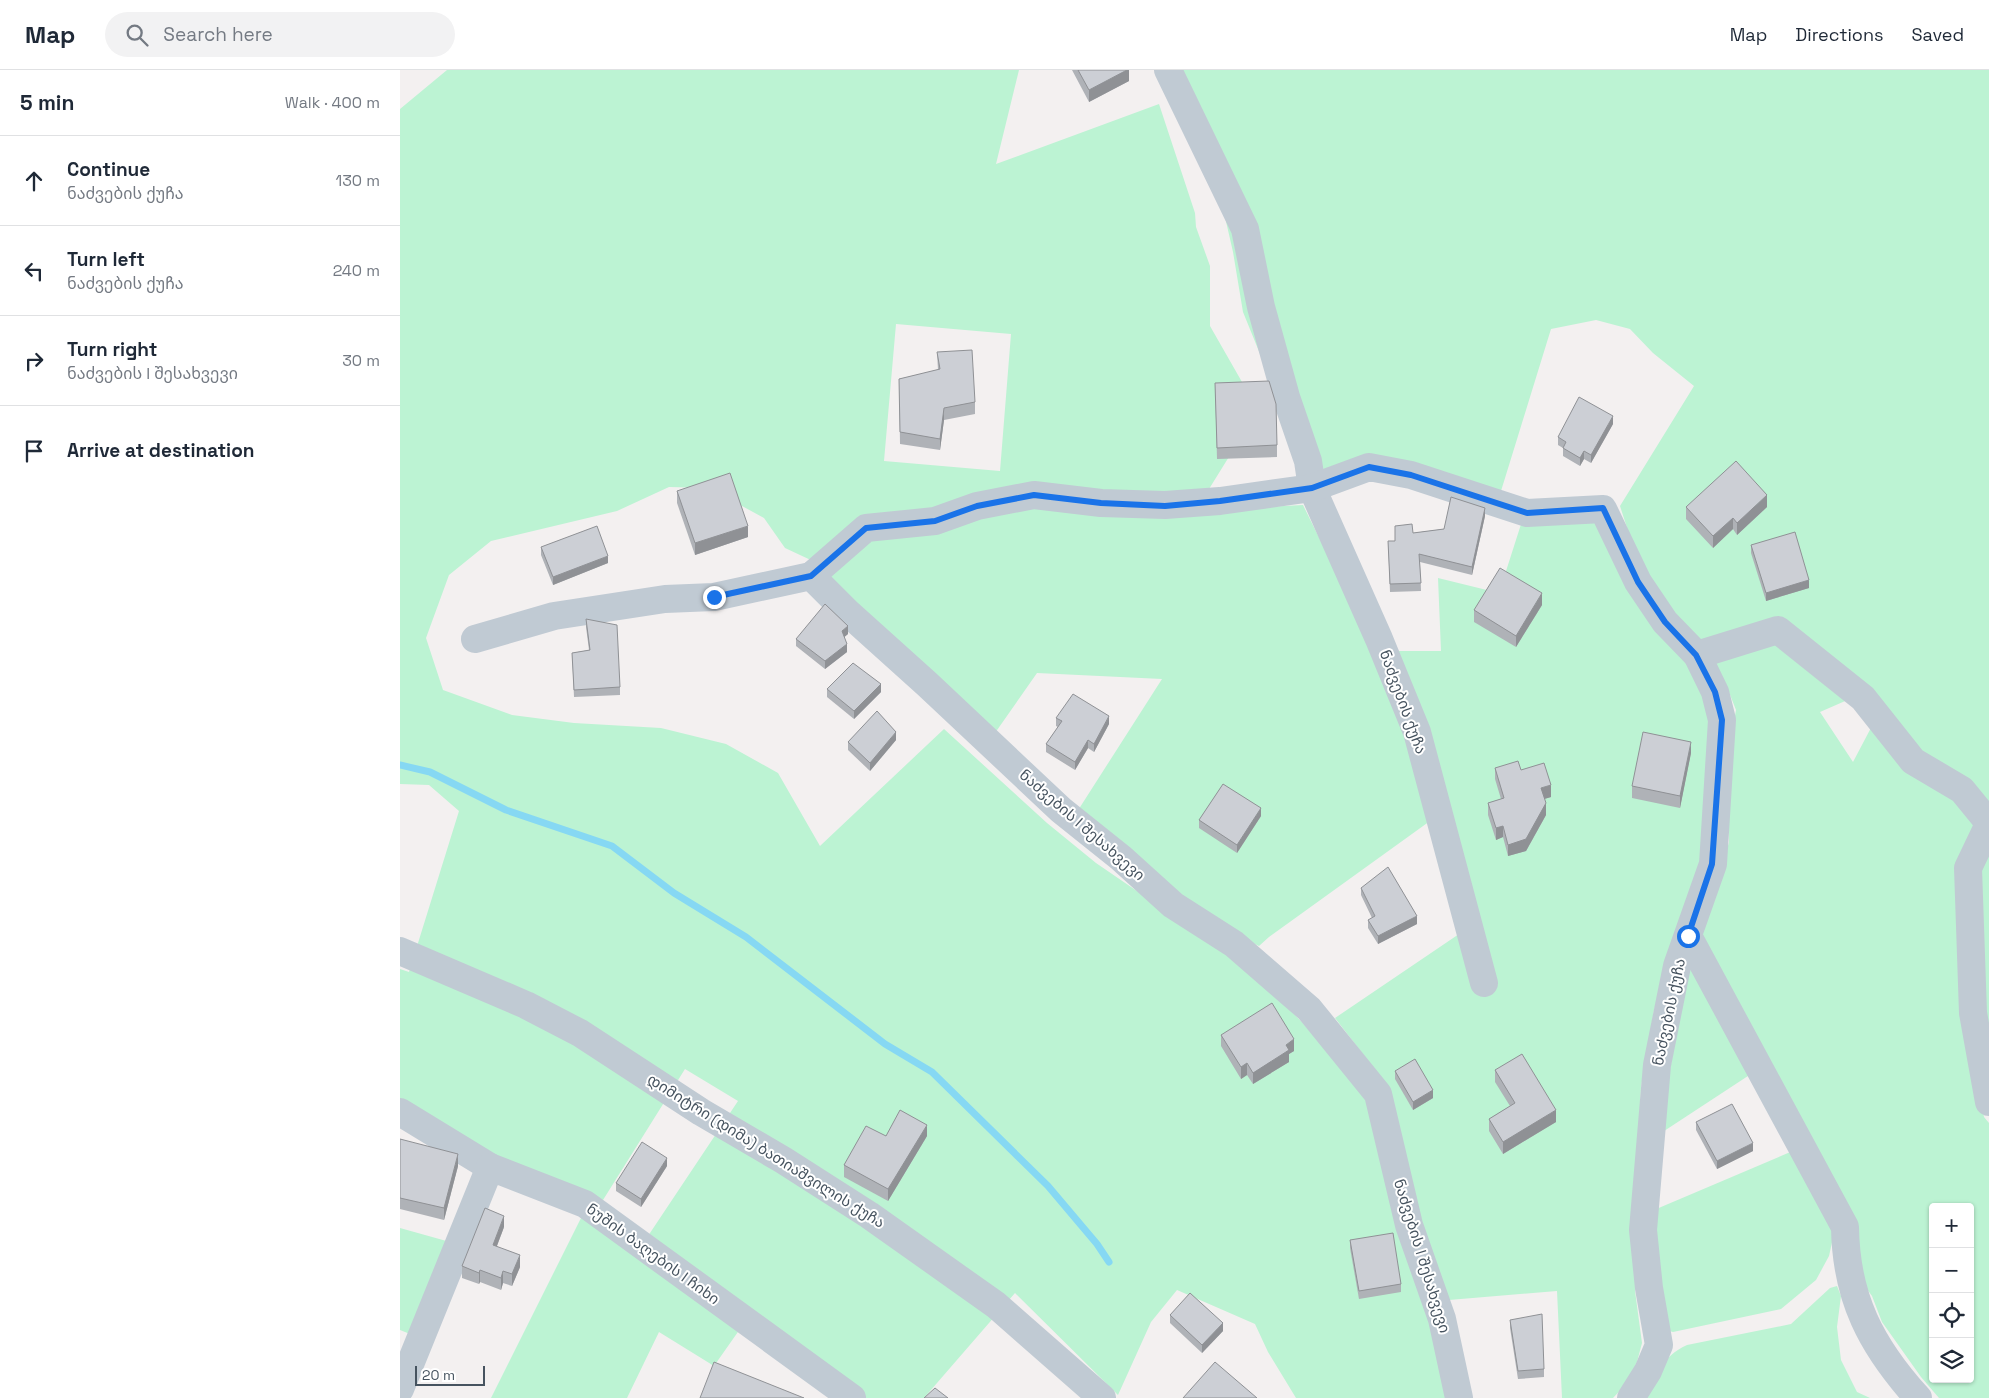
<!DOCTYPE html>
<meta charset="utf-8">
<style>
body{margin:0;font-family:"Space Grotesk","Noto Sans Georgian",sans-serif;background:#f2f2f3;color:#1f2937}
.controls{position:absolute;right:15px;bottom:15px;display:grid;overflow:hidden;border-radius:5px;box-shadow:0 1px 4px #0004}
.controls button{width:45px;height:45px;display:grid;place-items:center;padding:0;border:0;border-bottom:1px solid #e0e1e3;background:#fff;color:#1f2937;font:25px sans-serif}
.scale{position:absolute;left:15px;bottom:12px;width:70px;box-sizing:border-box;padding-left:5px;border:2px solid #46535f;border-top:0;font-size:14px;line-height:18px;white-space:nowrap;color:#46535f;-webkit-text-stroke:4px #fff;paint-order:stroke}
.stop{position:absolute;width:15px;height:15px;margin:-11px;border:4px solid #1a73e8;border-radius:50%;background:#fff}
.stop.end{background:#1a73e8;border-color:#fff;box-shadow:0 1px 5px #0008}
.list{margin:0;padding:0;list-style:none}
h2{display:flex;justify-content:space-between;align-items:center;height:65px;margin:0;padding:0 20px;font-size:21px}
h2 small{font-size:16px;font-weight:400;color:#747a83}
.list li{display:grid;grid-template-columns:32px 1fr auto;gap:15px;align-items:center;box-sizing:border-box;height:90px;padding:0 20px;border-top:1px solid #e0e1e3}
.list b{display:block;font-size:19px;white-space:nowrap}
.list p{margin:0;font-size:16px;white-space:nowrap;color:#747a83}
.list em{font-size:16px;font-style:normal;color:#747a83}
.icon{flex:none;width:28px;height:28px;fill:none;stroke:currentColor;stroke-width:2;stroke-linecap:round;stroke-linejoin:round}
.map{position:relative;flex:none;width:1589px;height:1328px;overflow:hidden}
header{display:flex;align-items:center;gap:30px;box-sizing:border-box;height:70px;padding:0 25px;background:#fff;border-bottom:1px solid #e0e1e3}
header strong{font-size:24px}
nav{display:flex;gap:28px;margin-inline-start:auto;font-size:18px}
.search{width:350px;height:45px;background:#f2f2f3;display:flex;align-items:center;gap:12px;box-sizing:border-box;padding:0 18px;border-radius:28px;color:#747a83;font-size:19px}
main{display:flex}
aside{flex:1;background:#fff}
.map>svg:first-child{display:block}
.green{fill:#bcf3d3;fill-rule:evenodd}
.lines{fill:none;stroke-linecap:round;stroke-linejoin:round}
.stream{stroke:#86d8f3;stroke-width:7}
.minor{stroke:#c0cad3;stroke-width:28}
.wall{fill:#afb2b7}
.shaded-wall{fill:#8f9195}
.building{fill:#cccfd5;stroke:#8f9195}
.route{stroke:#1a73e8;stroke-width:6}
.labels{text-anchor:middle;stroke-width:4;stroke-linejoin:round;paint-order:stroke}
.street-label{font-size:15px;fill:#46535f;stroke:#fff}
</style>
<header>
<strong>Map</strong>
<div class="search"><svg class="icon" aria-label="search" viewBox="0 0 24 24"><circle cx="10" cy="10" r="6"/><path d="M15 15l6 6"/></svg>Search here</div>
<nav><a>Map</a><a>Directions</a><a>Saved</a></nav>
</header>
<main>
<aside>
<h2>5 min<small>Walk · 400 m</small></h2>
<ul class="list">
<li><svg class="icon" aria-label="ahead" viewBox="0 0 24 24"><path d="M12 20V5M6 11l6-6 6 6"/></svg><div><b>Continue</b><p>ნაძვების ქუჩა</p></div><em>130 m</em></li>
<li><svg class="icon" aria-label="left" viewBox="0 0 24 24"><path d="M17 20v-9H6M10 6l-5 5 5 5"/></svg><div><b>Turn left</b><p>ნაძვების ქუჩა</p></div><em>240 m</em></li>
<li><svg class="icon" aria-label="right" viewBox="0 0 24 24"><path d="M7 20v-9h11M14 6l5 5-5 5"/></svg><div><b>Turn right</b><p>ნაძვების I შესახვევი</p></div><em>30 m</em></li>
<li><svg class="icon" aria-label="arrive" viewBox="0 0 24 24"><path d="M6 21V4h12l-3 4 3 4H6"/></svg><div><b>Arrive at destination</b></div></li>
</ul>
</aside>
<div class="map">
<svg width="1589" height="1328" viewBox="0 0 1589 1328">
<rect width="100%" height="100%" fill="#f3f0f0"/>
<!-- green -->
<g class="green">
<path d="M 47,0 L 619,0 L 596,94 L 759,34 L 795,143 L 796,157 L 810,196 L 810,256 L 858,340 L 809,419 L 765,429 L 565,429 L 415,492 L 385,478 L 364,448 L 309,418 L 269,417 L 217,441 L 91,471 L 49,505 L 26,568 L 43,620 L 112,645 L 174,653 L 261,658 L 326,674 L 378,703 L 420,776 L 544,659 L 647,753 L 696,793 L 842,893 L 901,951 L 968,1029 L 1034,1256 L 1048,1328 L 896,1328 L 868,1282 L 855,1254 L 777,1220 L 751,1252 L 718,1325 L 615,1223 L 524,1328 L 464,1328 L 246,1169 L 338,1031 L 285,999 L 203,1130 L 93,1086 L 8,1034 L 0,1059 L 0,899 L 9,902 L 59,741 L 29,715 L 0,714 L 0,39 ZM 496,254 L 611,264 L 600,401 L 484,391 Z"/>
<path d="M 773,0 L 1589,0 L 1589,745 L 1520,688 L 1373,553 L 1302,576 L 1241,501 L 1220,436 L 1294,316 L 1253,283 L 1230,259 L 1196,250 L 1151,259 L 1101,421 L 965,384 L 924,410 L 890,358 L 843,242 L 833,182 L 817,112 Z"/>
<path d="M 629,432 L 762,443 L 903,435 L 978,587 L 1011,669 L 1030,751 L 869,867 L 859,876 L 826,860 L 675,745 L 762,609 L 637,603 L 595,663 L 425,503 L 474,463 Z"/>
<path d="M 1123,448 L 1197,448 L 1287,591 L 1309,633 L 1305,778 L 1254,940 L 1241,1017 L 1235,1137 L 1235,1221 L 1242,1273 L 1237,1292 L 1229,1311 L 1213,1328 L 1162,1328 L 1157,1221 L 1049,1230 L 1018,1154 L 983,1010 L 935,948 L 1062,862 L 996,581 L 1041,581 L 1038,508 L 1099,523 Z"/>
<path d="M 1375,569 L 1452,628 L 1420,642 L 1453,692 L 1473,654 L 1579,752 L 1566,943 L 1584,1047 L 1589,1053 L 1589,1328 L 1539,1328 L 1521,1307 L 1482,1252 L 1472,1226 L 1457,1206 L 1296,866 L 1323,795 L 1329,772 L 1329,680 L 1336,640 L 1325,612 L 1313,592 ZM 1533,1137 L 1570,1137 L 1570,1309 L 1533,1309 Z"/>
<path d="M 1589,769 L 1589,993 L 1574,798 Z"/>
<path d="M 1291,885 L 1351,1004 L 1258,1065 Z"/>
<path d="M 1395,1080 L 1436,1154 L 1429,1186 L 1416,1210 L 1381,1239 L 1273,1262 L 1262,1259 L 1254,1140 Z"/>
<path d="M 184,1142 L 340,1259 L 314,1296 L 259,1262 L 227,1328 L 91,1328 Z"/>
<path d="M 0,1158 L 50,1172 L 10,1264 L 0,1260 Z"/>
<path d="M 1437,1216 L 1441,1226 L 1437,1257 L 1441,1290 L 1457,1322 L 1470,1328 L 1246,1328 C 1258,1304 1261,1287 1287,1275 L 1391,1254 L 1430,1218 Z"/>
</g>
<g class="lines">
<!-- stream -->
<path class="stream" d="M 0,695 L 30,702 L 106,740 L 212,776 L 274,823 L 346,867 L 485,974 L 532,1002 L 648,1116 L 697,1174 L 709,1192"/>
<!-- minor -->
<g class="minor">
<path d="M 768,0 L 845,159 L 861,237 L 886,327 L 908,391 L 912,418 L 979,569 L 1017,662 L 1084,913"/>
<path d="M 411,506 L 466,458 L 535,451 L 577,436 L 634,425 L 701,433 L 765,435 L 820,431 L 912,418 L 969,397 L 1011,405 L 1127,443 L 1203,439 L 1238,512 L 1265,552 L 1297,585 L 1315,622 L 1322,650 L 1313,794 L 1277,896 L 1257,995 L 1243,1160 L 1249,1218 L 1259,1275 L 1248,1301 L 1231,1328"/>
<path d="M 75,569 L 154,546 L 265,529 L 314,527 L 411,506 L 447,542 L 527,614 L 661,740 L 721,788 L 773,835 L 834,874 L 909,939 L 978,1024 L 1009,1155 L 1042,1249 L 1059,1328"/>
<path d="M 1297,585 L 1378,560 L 1463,628 L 1513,691 L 1562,720 L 1589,753"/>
<path d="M 1589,754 L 1568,798 L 1573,943 L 1589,1032"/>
<path d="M 1288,866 L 1445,1157 C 1446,1228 1471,1276 1518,1328"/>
<path d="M 0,881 L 126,935 L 180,963 L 301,1042 L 383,1090 L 469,1145 L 596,1235 L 702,1328"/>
<path d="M 0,1042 L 90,1097"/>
<path d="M 0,1319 L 90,1097 L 185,1134 L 452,1328"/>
</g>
</g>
<!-- wall -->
<g class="wall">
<path d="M 672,0 L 729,0 L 729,11 L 689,32 Z"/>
<path d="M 537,282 L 575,332 L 575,344 L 544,350 L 540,380 L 500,374 L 499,309 L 538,300 Z"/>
<path d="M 815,313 L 877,375 L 877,387 L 817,389 Z"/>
<path d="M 1213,354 L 1191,393 L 1184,389 L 1180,396 L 1163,386 L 1163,378 L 1158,375 L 1158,367 Z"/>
<path d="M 277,421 L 348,467 L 295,485 L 277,433 Z"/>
<path d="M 1286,437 L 1367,437 L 1337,465 L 1333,459 L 1313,478 L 1286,449 Z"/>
<path d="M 1085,446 L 1072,505 L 1020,492 L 1021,521 L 990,522 L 988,471 L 995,471 L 1013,463 L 1044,459 Z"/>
<path d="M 1351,475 L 1409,518 L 1366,531 L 1351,483 Z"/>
<path d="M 141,477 L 208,493 L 153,515 L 141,485 Z"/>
<path d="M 1142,535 L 1116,577 L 1074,552 L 1074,540 Z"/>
<path d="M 186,549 L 220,617 L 220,625 L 174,627 L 172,583 L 189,580 L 186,557 Z"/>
<path d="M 448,564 L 444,567 L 447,582 L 425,599 L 396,576 L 396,569 Z"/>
<path d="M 427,619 L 481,622 L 454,649 L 427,627 Z"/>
<path d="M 656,648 L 709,654 L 694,682 L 688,678 L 675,700 L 646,682 L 646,674 L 658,657 L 656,656 Z"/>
<path d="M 496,670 L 470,701 L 448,680 L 448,672 Z"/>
<path d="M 1291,683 L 1280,738 L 1232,728 L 1232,716 Z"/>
<path d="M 1095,698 L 1121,700 L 1151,727 L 1144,729 L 1146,745 L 1126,781 L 1108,786 L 1103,767 L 1096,770 L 1088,745 L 1088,733 L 1101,729 L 1095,709 Z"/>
<path d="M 861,746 L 837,783 L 799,758 L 799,750 Z"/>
<path d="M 961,818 L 1017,854 L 978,874 L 968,858 L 968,850 L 972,848 L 961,825 Z"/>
<path d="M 821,965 L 894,981 L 889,984 L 889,992 L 853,1014 L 847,1005 L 841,1009 L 821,976 Z"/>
<path d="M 1095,1000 L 1156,1052 L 1103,1084 L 1089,1061 L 1089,1049 L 1110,1036 L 1095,1012 Z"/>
<path d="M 995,1001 L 1033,1028 L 1013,1040 L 995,1009 Z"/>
<path d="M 1296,1052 L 1353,1081 L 1317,1099 L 1296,1060 Z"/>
<path d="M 486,1066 L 527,1066 L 488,1131 L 444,1107 L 444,1095 Z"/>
<path d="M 0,1069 L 58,1096 L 44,1150 L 0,1139 Z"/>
<path d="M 267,1096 L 241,1137 L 216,1121 L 216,1113 Z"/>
<path d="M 104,1157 L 97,1176 L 120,1197 L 112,1216 L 103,1213 L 101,1220 L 80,1212 L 79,1214 L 62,1208 L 62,1196 Z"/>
<path d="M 950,1170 L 1001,1214 L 1001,1222 L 959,1229 L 950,1178 Z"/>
<path d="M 770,1245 L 823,1261 L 802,1283 L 770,1253 Z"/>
<path d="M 1110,1250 L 1144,1299 L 1144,1307 L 1118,1309 L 1110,1258 Z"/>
</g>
<!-- shaded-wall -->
<g class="shaded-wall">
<path d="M 727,0 L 729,0 L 729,11 L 689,32 L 689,20 Z"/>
<path d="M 544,338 L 544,350 L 540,380 L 540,369 Z"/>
<path d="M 1213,346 L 1213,354 L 1191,393 L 1191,385 Z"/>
<path d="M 1184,381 L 1184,389 L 1180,396 L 1180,388 Z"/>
<path d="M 1367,425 L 1367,437 L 1337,465 L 1337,453 Z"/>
<path d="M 1085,438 L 1085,446 L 1072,505 L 1072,497 Z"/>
<path d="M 1333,448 L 1333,459 L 1313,478 L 1313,466 Z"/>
<path d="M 348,456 L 348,467 L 295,485 L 295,473 Z"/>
<path d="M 208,486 L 208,493 L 153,515 L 153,507 Z"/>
<path d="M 1409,510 L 1409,518 L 1366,531 L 1366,523 Z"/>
<path d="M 1142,523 L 1142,535 L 1116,577 L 1116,566 Z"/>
<path d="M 448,556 L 448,564 L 442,569 L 442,561 Z"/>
<path d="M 447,574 L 447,582 L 425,599 L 425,591 Z"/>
<path d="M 481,614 L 481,622 L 454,649 L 454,641 Z"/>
<path d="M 709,646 L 709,654 L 694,682 L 694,674 Z"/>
<path d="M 496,662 L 496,670 L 470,701 L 470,693 Z"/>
<path d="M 688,670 L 688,678 L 675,700 L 675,692 Z"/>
<path d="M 1291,672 L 1291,683 L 1280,738 L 1280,726 Z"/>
<path d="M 1151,715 L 1151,727 L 1141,730 L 1141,718 Z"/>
<path d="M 1146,733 L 1146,745 L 1126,781 L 1108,786 L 1108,775 Z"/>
<path d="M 861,738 L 861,746 L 837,783 L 837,775 Z"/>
<path d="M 1103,756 L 1103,767 L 1096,770 L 1096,758 Z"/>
<path d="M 1017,846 L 1017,854 L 978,874 L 978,866 Z"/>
<path d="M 894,969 L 894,981 L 889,984 L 889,992 L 853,1014 L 853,1003 L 886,975 Z"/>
<path d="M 847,993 L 847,1005 L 841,1009 L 841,997 Z"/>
<path d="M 1033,1020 L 1033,1028 L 1013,1040 L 1013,1032 Z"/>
<path d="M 1156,1040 L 1156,1052 L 1103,1084 L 1103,1072 Z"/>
<path d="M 527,1055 L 527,1066 L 488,1131 L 488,1119 Z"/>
<path d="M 1353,1073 L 1353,1081 L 1317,1099 L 1317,1091 Z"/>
<path d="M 58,1084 L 58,1096 L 44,1150 L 44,1138 Z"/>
<path d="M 267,1088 L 267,1096 L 241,1137 L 241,1129 Z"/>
<path d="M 104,1146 L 104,1157 L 93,1186 L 93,1175 Z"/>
<path d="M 120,1185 L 120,1197 L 112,1216 L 112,1204 Z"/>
<path d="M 80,1200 L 80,1212 L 79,1214 L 79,1203 Z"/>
<path d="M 103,1201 L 103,1213 L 101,1220 L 101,1208 Z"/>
<path d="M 823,1253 L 823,1261 L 802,1283 L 802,1275 Z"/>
</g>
<!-- building -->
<g class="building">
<path d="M 678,0 L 727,0 L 689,20 Z"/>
<path d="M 572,280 L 575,332 L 544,338 L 540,369 L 500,362 L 499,309 L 540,299 L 537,282 Z"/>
<path d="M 869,311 L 876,334 L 877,375 L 817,378 L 815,313 Z"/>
<path d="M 1179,327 L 1213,346 L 1191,385 L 1184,381 L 1180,388 L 1163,378 L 1166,372 L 1158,367 Z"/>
<path d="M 1336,391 L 1367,425 L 1337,453 L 1333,448 L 1313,466 L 1286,437 Z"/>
<path d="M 330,403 L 348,456 L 295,473 L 277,421 Z"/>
<path d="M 1051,427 L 1085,438 L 1072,497 L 1019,484 L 1021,513 L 990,514 L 988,471 L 995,471 L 995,456 L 1012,454 L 1013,463 L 1044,459 Z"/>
<path d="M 197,456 L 208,486 L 153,507 L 141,477 Z"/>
<path d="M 1395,462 L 1409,510 L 1366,523 L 1351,475 Z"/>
<path d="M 1100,498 L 1142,523 L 1116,566 L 1074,540 Z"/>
<path d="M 425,534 L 448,556 L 442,561 L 447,574 L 425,591 L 396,569 Z"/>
<path d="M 186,549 L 217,555 L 220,617 L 174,620 L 172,583 L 190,580 Z"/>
<path d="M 453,593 L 481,614 L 454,641 L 427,619 Z"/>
<path d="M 673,624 L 709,646 L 694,674 L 688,670 L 675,692 L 646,674 L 662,651 L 656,648 Z"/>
<path d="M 477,641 L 496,662 L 470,693 L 448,672 Z"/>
<path d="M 1243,662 L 1291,672 L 1280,726 L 1232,716 Z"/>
<path d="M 1118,691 L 1121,700 L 1144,693 L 1151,715 L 1141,718 L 1146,733 L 1126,769 L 1108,775 L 1103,756 L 1096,758 L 1088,733 L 1104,728 L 1095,698 Z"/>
<path d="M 823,714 L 861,738 L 837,775 L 799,750 Z"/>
<path d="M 988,797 L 1017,846 L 978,866 L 968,850 L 975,846 L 961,818 Z"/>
<path d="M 872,933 L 894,969 L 886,975 L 889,980 L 853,1003 L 847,993 L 841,997 L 821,965 Z"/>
<path d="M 1122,984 L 1156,1040 L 1103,1072 L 1089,1049 L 1115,1033 L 1095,1000 Z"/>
<path d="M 1015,989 L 1033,1020 L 1013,1032 L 995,1001 Z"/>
<path d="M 1332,1034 L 1353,1073 L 1317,1091 L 1296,1052 Z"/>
<path d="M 500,1040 L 527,1055 L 488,1119 L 444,1095 L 466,1056 L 486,1066 Z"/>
<path d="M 0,1069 L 58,1084 L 44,1138 L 0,1128 Z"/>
<path d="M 242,1072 L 267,1088 L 241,1129 L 216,1113 Z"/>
<path d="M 85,1138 L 104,1146 L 93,1175 L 120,1185 L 112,1204 L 103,1201 L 101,1208 L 80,1200 L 79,1203 L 62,1196 Z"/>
<path d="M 993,1163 L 1001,1214 L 959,1221 L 950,1170 Z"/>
<path d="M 790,1223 L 823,1253 L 802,1275 L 770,1245 Z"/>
<path d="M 1142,1244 L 1144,1299 L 1118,1301 L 1110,1250 Z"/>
<path d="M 314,1292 L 404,1328 L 300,1328 Z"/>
<path d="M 815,1292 L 857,1328 L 783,1328 Z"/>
<path d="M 535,1318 L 548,1328 L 524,1328 Z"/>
</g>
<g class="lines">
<!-- route -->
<path class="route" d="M 314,527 L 411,506 L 466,458 L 535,451 L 577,436 L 634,425 L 701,433 L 765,436 L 820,431 L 912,418 L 969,397 L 1011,405 L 1127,443 L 1203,438 L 1238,512 L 1265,552 L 1296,585 L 1315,622 L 1322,650 L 1312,794 L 1288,866"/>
</g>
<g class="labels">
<!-- street labels -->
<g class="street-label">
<text transform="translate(1003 632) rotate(70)" y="5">ნაძვების ქუჩა</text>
<text transform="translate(682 755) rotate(41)" y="5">ნაძვების I შესახვევი</text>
<text transform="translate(1269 942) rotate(-78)" y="5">ნაძვების ქუჩა</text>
<text transform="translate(366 1081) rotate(32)" y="5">დიმიტრი (დიმა) ბათიაშვილის ქუჩა</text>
<text transform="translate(253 1184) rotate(36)" y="5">ნუშის ბაღების I ჩიხი</text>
<text transform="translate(1022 1186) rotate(73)" y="5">ნაძვების I შესახვევი</text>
</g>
</g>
</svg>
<div class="controls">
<button>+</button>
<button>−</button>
<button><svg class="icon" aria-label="locate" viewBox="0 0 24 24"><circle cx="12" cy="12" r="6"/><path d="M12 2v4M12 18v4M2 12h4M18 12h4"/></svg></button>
<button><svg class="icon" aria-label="layers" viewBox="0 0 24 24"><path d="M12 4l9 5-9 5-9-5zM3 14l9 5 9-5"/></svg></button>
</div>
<div class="scale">20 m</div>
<div class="stop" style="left:1288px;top:866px"></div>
<div class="stop end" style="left:314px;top:527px"></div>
</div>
</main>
